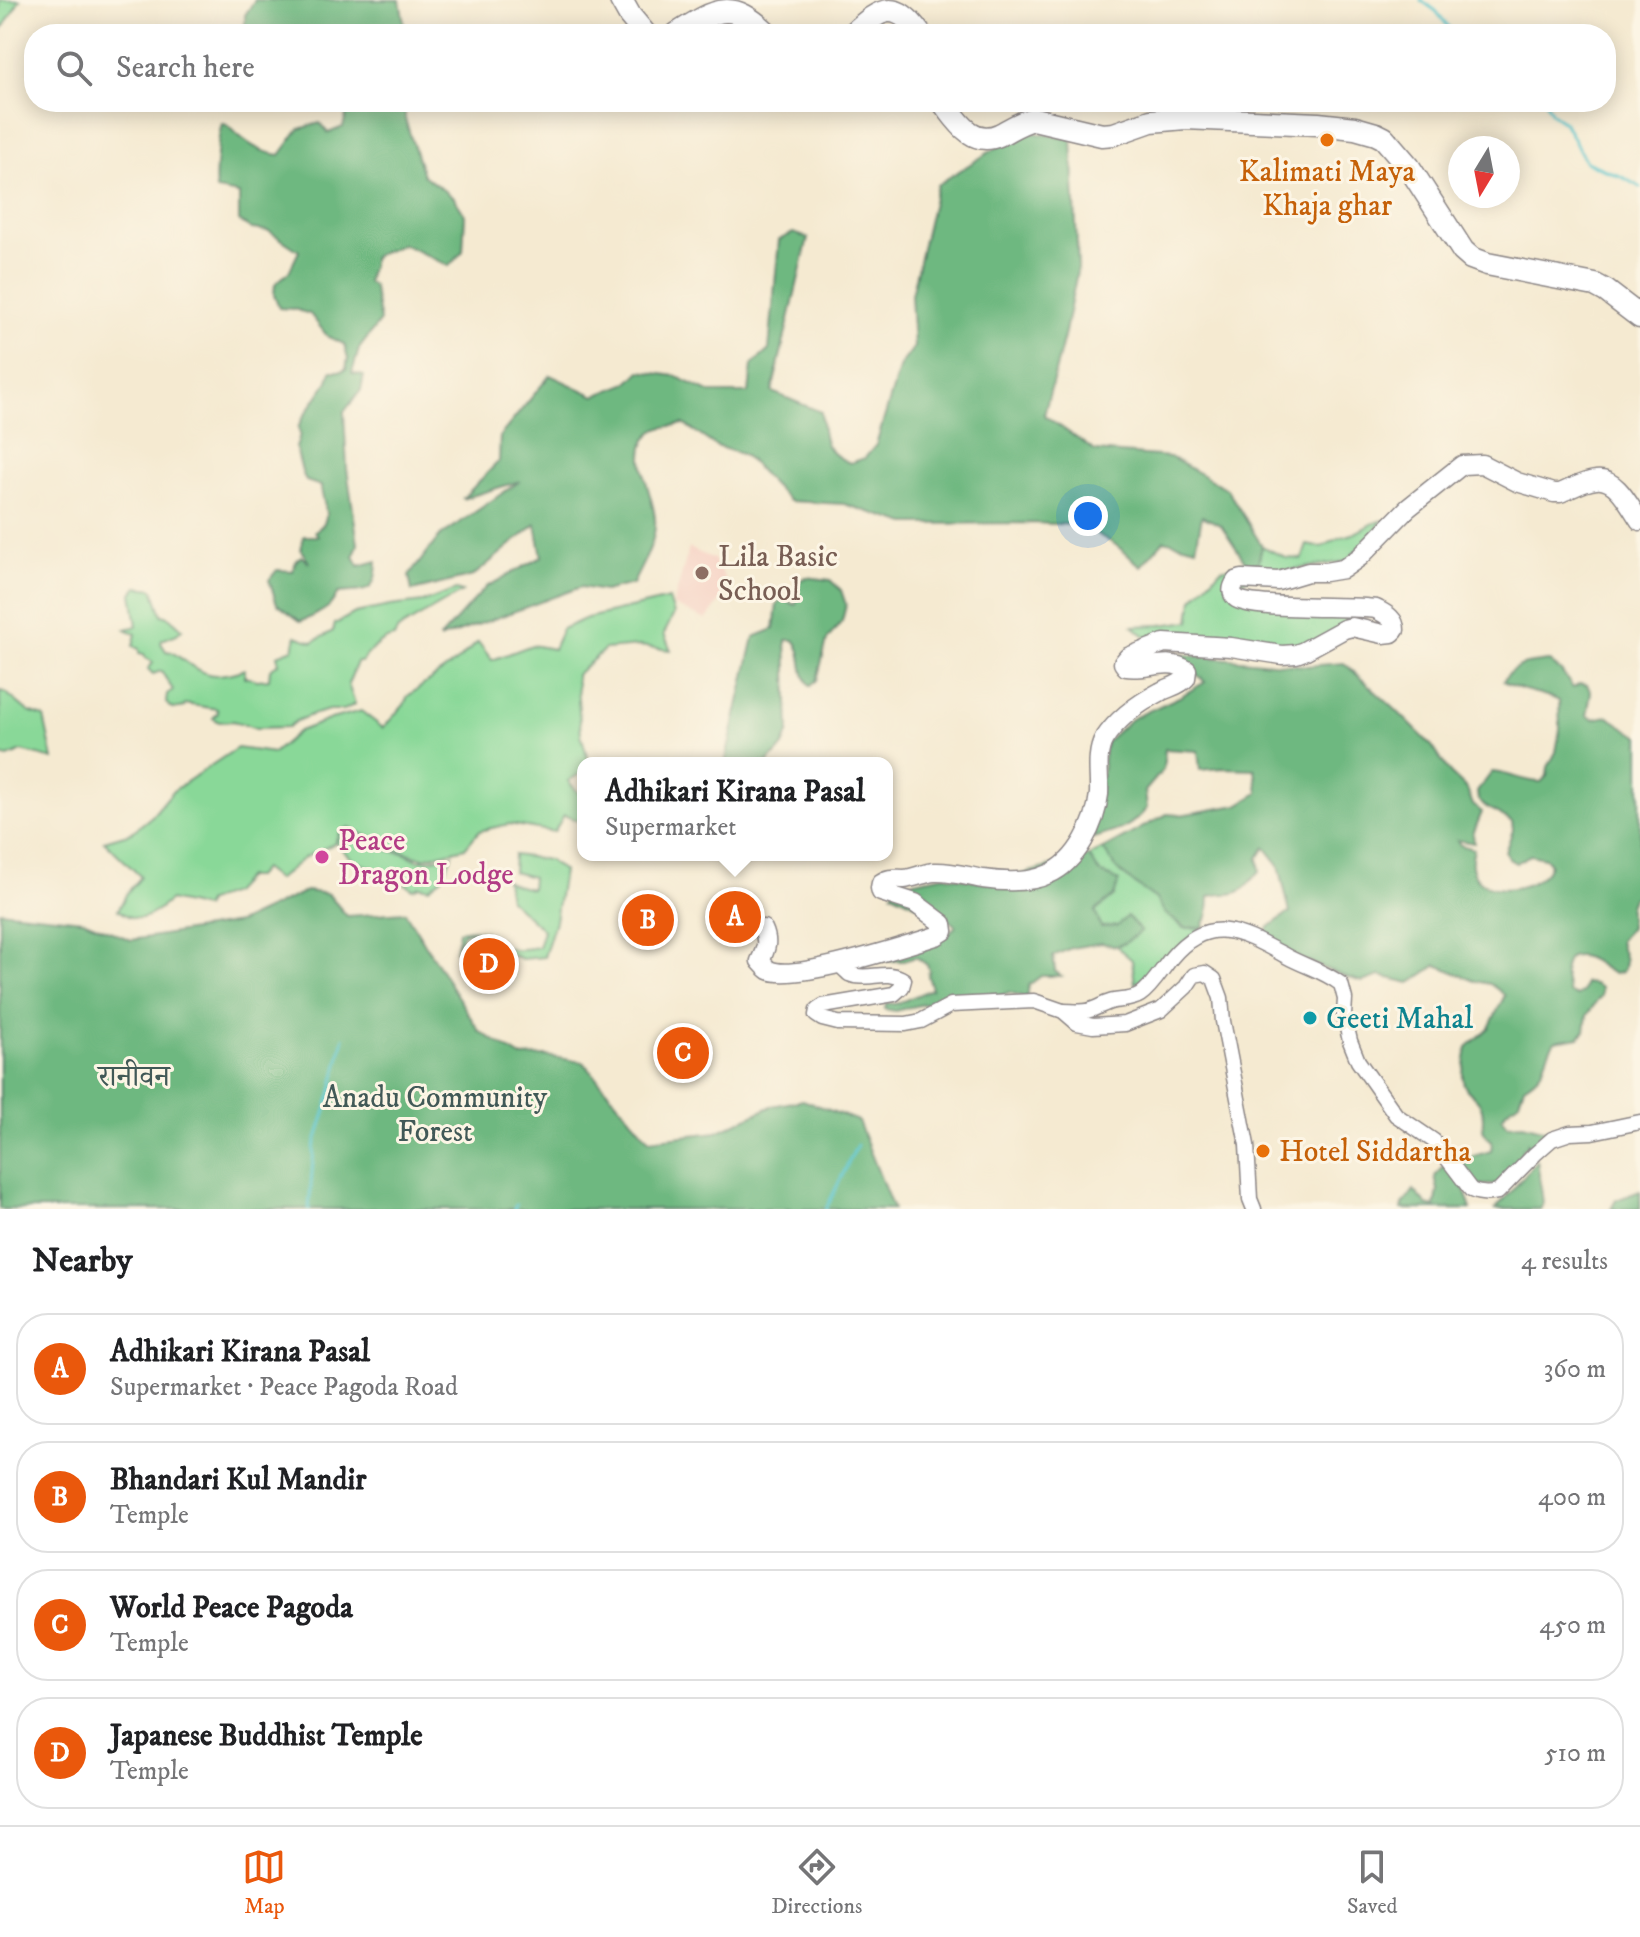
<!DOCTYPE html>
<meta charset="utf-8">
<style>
body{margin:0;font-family:"IM FELL DW Pica","Noto Serif Devanagari",serif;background:#f6f6f6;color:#202124}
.compass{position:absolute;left:1448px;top:136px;width:72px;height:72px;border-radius:50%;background:#fff;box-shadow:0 4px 20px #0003;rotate:190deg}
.you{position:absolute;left:1088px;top:516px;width:28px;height:28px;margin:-20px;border:6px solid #fff;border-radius:50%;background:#1a73e8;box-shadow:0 0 0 12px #1a73e833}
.badge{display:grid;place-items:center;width:52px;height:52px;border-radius:50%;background:#ea580c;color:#fff;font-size:26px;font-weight:700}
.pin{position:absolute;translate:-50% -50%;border:4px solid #fff;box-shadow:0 2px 8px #0006}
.popup{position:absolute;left:577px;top:757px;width:316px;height:104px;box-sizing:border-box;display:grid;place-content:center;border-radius:16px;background:#fff;filter:drop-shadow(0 2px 6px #0005);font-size:26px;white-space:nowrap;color:#757577}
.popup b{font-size:30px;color:#202124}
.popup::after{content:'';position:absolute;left:50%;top:100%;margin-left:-16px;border:16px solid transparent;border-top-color:#fff}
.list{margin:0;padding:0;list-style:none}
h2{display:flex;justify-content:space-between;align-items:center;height:104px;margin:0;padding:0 32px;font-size:34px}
h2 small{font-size:26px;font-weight:400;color:#757577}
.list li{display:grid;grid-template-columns:52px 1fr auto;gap:24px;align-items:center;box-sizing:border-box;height:112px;margin:0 16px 16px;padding:0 16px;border:2px solid #e0e0e0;border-radius:32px}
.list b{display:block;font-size:30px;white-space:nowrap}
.list p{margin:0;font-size:26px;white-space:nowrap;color:#757577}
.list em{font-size:26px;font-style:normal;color:#757577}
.icon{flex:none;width:44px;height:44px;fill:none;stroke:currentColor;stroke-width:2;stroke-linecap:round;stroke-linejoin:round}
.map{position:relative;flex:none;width:1640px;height:1209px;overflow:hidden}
.search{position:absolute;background:#fff;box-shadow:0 4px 20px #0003;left:24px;right:24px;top:24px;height:88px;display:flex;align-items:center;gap:20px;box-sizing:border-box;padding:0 28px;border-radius:32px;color:#757577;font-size:30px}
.sheet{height:616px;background:#fff}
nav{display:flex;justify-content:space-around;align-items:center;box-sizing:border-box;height:112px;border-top:2px solid #e0e0e0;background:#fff;font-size:22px;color:#757577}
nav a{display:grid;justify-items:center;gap:4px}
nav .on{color:#ea580c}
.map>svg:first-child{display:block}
.built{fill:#f6d2c4}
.green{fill:#89d898;stroke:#567d6a;stroke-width:2}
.forest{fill:#6eb880;stroke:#486d5e;stroke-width:2}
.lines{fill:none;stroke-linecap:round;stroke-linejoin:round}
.stream{stroke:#57c4cc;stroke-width:3}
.minor-casing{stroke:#8c8686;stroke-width:17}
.major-casing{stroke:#8c8686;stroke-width:21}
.highway-casing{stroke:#8c8686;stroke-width:25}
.minor{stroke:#fff;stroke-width:14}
.major{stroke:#fff;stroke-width:18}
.highway{stroke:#fff;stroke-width:22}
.food-dot{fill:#e8710a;stroke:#fcf5e5;stroke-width:3}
.education-dot{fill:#8d6e63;stroke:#fcf5e5;stroke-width:3}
.hotel-dot{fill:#d1479c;stroke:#fcf5e5;stroke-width:3}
.culture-dot{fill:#0f9aa8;stroke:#fcf5e5;stroke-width:3}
.labels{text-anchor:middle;stroke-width:6;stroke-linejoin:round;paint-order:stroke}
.food-label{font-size:30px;fill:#c56008;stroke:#fcf5e5}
.education-label{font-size:30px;fill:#785e54;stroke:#fcf5e5;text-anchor:start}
.hotel-label{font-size:30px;fill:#b23c85;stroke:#fcf5e5;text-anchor:start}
.culture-label{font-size:30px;fill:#0d838f;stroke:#fcf5e5;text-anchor:start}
.park-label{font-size:30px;fill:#415957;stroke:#fcf5e5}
</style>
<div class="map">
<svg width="1640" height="1209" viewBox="0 0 1640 1209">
<rect width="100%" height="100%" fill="#fcf5e5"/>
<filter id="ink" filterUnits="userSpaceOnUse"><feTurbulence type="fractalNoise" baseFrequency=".0125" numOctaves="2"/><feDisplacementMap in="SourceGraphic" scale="16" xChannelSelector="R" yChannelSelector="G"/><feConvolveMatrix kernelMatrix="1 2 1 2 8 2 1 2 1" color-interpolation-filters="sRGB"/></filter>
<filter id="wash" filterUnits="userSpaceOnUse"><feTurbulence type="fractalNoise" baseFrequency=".006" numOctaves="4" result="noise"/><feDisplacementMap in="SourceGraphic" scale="32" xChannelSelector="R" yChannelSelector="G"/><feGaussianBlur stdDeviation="1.8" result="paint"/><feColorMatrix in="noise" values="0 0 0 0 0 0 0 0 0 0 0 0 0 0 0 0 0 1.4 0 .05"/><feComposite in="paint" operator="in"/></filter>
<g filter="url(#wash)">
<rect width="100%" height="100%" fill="#f5ead1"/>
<!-- built -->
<path class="built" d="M 689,548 L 714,559 L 730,588 L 706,620 L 673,605 Z"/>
<!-- green -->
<g class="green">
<path d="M 0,0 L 20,0 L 0,33 Z"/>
<path d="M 1384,520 L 1347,561 L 1284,571 L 1259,572 L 1228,590 L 1359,618 L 1379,627 L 1358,622 L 1299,648 L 1177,638 L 1146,637 L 1133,626 L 1161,625 L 1190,621 L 1193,599 L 1221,569 L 1246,563 L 1258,563 L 1262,546 L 1286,558 L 1302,559 L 1307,545 C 1325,549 1323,546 1337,539 C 1342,536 1349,536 1355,533 C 1366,528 1372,522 1384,520 Z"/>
<path d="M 137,587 L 153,589 L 162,615 L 169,617 L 182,629 L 177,634 L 162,640 L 161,643 L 166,651 L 172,652 C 202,673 207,682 245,669 L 245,677 L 257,680 L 269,679 L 270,669 L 279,663 L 277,655 L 293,649 L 296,636 L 313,642 L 333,631 L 335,624 L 355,613 L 390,606 L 423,602 L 456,590 L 462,592 L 402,627 L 397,631 L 394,637 C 381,639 369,652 361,662 L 357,662 L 348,684 L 355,704 L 344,710 L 329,710 L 311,715 L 296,721 L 288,727 L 256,728 L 245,724 L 232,721 L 219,722 L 213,718 L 218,713 L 217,709 L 185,704 L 184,707 L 173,709 L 166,703 L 167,694 L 173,690 L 161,671 L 153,674 L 148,669 L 153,663 L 150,660 L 146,659 L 144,654 L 139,653 L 139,649 L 133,646 L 136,634 L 126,629 L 137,626 L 132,593 Z"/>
<path d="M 669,599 L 674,614 L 664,634 L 671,650 L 639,646 L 605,649 L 576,675 L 581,734 L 589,763 L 583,763 L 583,772 L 568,781 L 583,798 L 583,823 L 564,815 L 554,832 L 509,824 L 479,831 L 465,848 L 423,858 L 386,846 L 349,827 L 340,831 L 334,844 L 305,857 L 277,880 L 263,869 L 256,877 L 247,877 L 232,893 L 208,901 L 204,908 L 170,900 C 152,915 140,927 118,910 L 127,893 L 141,877 L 104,841 L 131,833 L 152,816 L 173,791 L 237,748 L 273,753 L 299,731 L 331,719 L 361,711 L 383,728 L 404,705 L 408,696 L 457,661 L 478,642 L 492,660 L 532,645 L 553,649 L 562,629 L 587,618 Z"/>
<path d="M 0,691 L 5,692 L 29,712 L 44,717 L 53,759 L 22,751 L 8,757 L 0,755 Z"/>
<path d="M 350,829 L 387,850 L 404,853 L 418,860 L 427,860 L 452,855 L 442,878 L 429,888 L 420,886 L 413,889 L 390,873 L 372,873 L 372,867 C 356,864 347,856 336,843 L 341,833 Z"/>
<path d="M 1103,849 L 1117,869 L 1132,882 L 1157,899 L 1165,913 L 1184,928 L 1203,927 L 1135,984 L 1132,960 L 1116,946 L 1125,943 L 1117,926 L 1101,928 L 1095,912 L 1114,896 L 1089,856 Z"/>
<path d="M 514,855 L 548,860 L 563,871 L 555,921 L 544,957 L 522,959 L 508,954 L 475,931 L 463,933 L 455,952 L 459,931 C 471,929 480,928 491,935 C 494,937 497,942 500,944 C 512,952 525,949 538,947 L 543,930 L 509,899 L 506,880 L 515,885 L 531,889 L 532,877 L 513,872 Z"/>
</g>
<!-- forest -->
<g class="forest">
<path d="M 255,0 L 400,0 L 404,23 L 399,34 L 245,34 L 245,15 Z"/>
<path d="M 353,102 L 405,102 L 405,119 L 423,175 L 454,198 L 465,215 L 463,251 L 449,266 L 403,244 L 374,256 L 367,282 L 373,286 L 380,321 L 359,349 L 352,373 L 364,376 L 361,390 L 344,412 L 347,469 L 358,544 L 354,556 L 359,566 L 377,561 C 376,596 366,590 338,593 C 335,597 333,602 330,605 C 326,610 307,620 300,621 L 277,604 L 269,580 L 277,570 L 293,571 L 296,561 L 301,556 L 309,563 L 301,549 L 304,536 L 318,536 L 315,531 C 335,520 322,505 321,486 L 306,481 L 302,472 L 296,448 L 300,434 L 298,428 L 302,419 L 328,381 L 331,371 L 342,371 L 346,369 L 348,359 L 344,344 L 328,337 L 310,314 L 294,309 L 279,308 L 274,295 L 275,284 L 289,272 L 299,251 L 269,231 L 252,229 L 239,221 L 239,194 L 216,190 C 214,179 218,135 222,123 C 230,126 232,129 238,135 C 251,146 263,153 280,155 L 299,129 L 320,123 L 328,133 L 343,127 L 347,112 L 356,107 Z"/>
<path d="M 1023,131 L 1072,139 L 1078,267 L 1064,337 L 1044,415 L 1095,451 L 1170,457 L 1227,489 L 1262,546 L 1258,563 L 1246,563 L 1221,525 L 1202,516 L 1196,548 L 1164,540 L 1141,566 L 1116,545 L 1081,525 L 1029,523 L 907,524 L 844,504 L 789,501 L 744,455 L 716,446 L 684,424 C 675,426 660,426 654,431 C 625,452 658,499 655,526 C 654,546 641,566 633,584 L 604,591 L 581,587 L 439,639 L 486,587 L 542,557 L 536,524 L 473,576 L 412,591 L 409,576 L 439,537 L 520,481 L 462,499 L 499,461 L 500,436 L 550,375 L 595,396 L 628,383 L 640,371 L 675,376 L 711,393 L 749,393 L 752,365 L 769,350 L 779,240 L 793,233 L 808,238 L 772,392 L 821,412 C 824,440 822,451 850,463 L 865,458 L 876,445 L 900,366 L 914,347 L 911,295 L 937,185 Z"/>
<path d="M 806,577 L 830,580 L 841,590 L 846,605 L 842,621 L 827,640 L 817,680 L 811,686 C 798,674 806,653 794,640 L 786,640 L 789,731 L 783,746 L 768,763 L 725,763 L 754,637 L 774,629 L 777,605 L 782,599 L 796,605 L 799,581 Z"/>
<path d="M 1175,654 L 1306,666 L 1344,663 L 1396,710 L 1432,746 L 1450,773 L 1467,789 L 1473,805 L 1482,812 L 1473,834 L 1474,843 L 1457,840 L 1460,845 L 1474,849 C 1457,905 1543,894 1550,864 L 1545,858 L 1530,855 L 1516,863 L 1509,859 L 1505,852 L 1513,830 L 1512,822 C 1501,813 1486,810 1478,800 L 1477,792 L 1492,772 C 1509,773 1524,782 1541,782 L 1547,776 L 1548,767 L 1556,752 L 1560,730 L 1559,701 C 1540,691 1521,693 1503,681 C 1515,662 1528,664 1548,661 L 1561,671 L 1573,688 L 1580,684 L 1587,685 L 1591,692 L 1587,716 L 1594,719 L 1607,716 L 1640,737 L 1640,894 L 1632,898 C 1626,909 1630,916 1630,928 L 1619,941 C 1621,954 1629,959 1622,972 L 1614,974 C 1598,967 1589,952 1570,957 C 1561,969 1565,980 1569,993 L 1577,996 L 1583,991 L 1585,983 L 1594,984 L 1601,988 L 1601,996 L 1587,1015 L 1585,1031 L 1579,1037 L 1555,1041 C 1540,1062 1551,1069 1524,1086 L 1519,1101 L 1506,1111 L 1502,1118 L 1507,1125 L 1523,1124 L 1546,1130 L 1542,1142 L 1533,1152 L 1527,1142 L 1528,1147 L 1523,1148 L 1519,1159 L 1507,1170 L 1498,1185 L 1471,1185 L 1464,1174 L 1460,1160 L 1491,1151 L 1492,1141 C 1476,1129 1487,1120 1481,1106 C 1477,1095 1463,1092 1463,1079 C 1462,1069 1466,1057 1467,1047 L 1489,1028 L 1505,995 L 1490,984 L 1475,981 L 1437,965 L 1410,983 L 1380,976 L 1362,982 L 1343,976 L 1296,957 L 1265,938 L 1269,927 C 1278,922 1281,916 1290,913 L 1279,865 L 1265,847 L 1258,858 L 1260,871 C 1252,879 1246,890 1235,893 C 1225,895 1218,893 1209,897 L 1208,914 L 1203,927 L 1185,928 L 1165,913 L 1156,899 L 1132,882 L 1117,869 L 1103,849 L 1167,814 L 1180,815 L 1238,805 L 1258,793 L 1255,769 L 1224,768 L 1200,770 L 1198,751 L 1165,749 L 1163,770 L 1145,791 L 1147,808 C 1130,829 1117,831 1093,838 L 1106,742 L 1131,719 L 1179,697 L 1205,682 Z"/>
<path d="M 1089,856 L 1099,872 L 1119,881 L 1114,896 L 1095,911 L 1101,927 L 1117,926 L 1127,916 L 1141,931 L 1125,943 L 1116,946 L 1101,943 L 1071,948 L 1053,956 L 1055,971 L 1061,976 L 1041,976 L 1029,985 L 1027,998 L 1009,992 L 998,997 L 948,998 L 895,1011 L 885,1009 L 886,1003 L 896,1004 L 932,989 L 928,976 L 929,970 L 927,965 L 916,957 L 903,961 L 875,960 L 948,934 L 956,926 L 946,918 L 892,893 L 896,885 L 944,875 L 989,883 Z"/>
<path d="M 306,891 L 328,894 L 347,916 L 405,912 L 479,1031 L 521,1057 L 546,1056 L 583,1062 L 649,1140 L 717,1132 L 772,1106 L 803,1100 L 858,1121 L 893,1209 L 0,1209 L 0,911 L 83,920 L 131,940 L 238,923 Z"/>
<path d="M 1537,1160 L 1543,1202 L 1541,1209 L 1495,1209 L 1511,1192 Z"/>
<path d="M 1445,1166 L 1462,1182 L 1471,1209 L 1402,1209 L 1403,1205 L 1414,1190 L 1427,1205 L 1435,1207 L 1438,1190 L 1435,1176 Z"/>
<path d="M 1640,1191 L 1640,1209 L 1611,1209 L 1616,1200 Z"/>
</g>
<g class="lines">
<!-- stream -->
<g class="stream">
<path d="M 1421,0 L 1436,11 L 1454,34"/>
<path d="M 1546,102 L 1552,114 L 1564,122 L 1586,162 L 1622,177 L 1640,187"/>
<path d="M 309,1209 L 314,1148 L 331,1094 L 344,1038"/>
<path d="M 514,1209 L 516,1205"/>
<path d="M 826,1209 L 857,1145"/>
</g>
</g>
</g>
<g filter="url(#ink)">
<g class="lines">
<defs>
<g id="minor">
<path d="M 839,964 C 839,965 848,973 849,974 C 867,982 887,968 904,980 L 902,987 L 894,994 L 823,1006 L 817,1010 L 816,1015 L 822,1019 L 838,1023 L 906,1024 L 921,1021 L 951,1005 L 1034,1001 L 1063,1011 L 1077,1023 L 1093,1026 L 1125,1024 L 1161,1010 L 1186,987 L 1194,975 L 1205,973 L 1214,979 L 1221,998 L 1223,1021 L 1247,1145 L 1250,1199 L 1254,1209"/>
<path d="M 1063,1011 C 1071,1011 1080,1012 1087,1011 C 1096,1009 1103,1004 1110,1002 C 1120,999 1131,1001 1140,995 C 1153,986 1162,969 1172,957 C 1210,912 1243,933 1286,956 C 1306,967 1322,970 1341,984 L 1345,999 L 1344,1015 L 1350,1041 L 1358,1061 L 1396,1115 L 1434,1141 L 1471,1190 C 1479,1194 1489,1194 1498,1192 L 1535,1154 L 1552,1139 L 1570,1133 L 1592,1132 L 1640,1122"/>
</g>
<path id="major" d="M 763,929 C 769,942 766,949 760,961 C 761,962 767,969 769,970 C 793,982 907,945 936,936 L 944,931 L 943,924 L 915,903 L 881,892 L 880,888 L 881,883 C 889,877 895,879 904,879 C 914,878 924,873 934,872 C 950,871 967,876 983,879 C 1003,882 1030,883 1049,874 C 1077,862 1096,823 1099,794 C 1100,776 1095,755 1104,739 C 1117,719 1139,703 1160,692 C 1169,687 1179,686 1186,678 L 1187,670 C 1168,657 1146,671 1126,667 L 1123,663 L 1128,657 L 1164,643 L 1231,647 L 1282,655 L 1296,654 L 1304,651 L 1344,629 L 1352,627 L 1383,634 L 1392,633 L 1395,630 C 1395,618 1385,614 1376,609 C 1350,605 1250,610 1236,598 C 1230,592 1232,587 1236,581 L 1242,579 L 1278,581 L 1308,572 L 1325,572 L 1343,569 L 1360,557 L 1408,508 L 1462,465 L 1482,464 L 1517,482 L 1554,493 L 1560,493 C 1571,489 1583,481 1596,480 C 1617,477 1630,507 1640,521"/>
<g id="highway">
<path d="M 621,0 L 630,16 L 645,34"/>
<path d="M 677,34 C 719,7 732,0 768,34"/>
<path d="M 853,34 C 881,7 896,0 920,34"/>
<path d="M 943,102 C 957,120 972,147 999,135 C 1011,129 1020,122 1034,119 L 1102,135 L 1114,134 L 1151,121 L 1185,118 L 1318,124 L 1355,128 L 1376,134 L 1384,138 L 1409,167 L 1463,251 L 1471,258 L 1487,264 L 1595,285 L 1606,291 L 1640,317"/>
</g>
</defs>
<!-- minor casing -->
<use href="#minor" class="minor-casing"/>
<!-- major casing -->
<use href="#major" class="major-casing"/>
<!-- highway casing -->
<use href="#highway" class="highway-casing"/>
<!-- minor -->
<use href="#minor" class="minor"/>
<!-- major -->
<use href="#major" class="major"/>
<!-- highway -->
<use href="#highway" class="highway"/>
</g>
</g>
<!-- markers -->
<g class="food-dot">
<circle cx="1327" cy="140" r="8"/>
<circle cx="1263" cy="1151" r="8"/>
</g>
<circle class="education-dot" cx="702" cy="573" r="8"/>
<circle class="hotel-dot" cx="322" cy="857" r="8"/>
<circle class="culture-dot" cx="1310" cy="1018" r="8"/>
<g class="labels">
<!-- food labels -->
<g class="food-label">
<text x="1327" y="181">Kalimati Maya<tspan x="1327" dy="34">Khaja ghar</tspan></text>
<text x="1279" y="1161" text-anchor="start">Hotel Siddartha</text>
</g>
<!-- education labels -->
<g class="education-label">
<text x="718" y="566">Lila Basic<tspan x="718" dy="34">School</tspan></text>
</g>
<!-- hotel labels -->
<g class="hotel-label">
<text x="338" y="850">Peace<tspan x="338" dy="34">Dragon Lodge</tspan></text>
</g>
<!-- culture labels -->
<g class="culture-label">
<text x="1326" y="1028">Geeti Mahal</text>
</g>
<!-- park labels -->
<g class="park-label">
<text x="134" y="1086">रानीवन</text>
<text x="435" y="1107">Anadu Community<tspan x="435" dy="34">Forest</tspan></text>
</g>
</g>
</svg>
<svg class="compass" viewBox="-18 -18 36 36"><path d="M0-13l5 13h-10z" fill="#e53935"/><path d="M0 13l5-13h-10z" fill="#757577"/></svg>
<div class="you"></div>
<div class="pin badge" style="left:735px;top:917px">A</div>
<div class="popup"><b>Adhikari Kirana Pasal</b>Supermarket</div>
<div class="pin badge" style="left:648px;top:920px">B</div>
<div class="pin badge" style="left:683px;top:1053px">C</div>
<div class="pin badge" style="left:489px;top:964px">D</div>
<div class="search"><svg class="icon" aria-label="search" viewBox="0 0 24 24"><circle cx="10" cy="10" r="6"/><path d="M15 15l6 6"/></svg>Search here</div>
</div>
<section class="sheet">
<h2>Nearby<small>4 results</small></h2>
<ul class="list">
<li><span class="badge">A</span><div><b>Adhikari Kirana Pasal</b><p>Supermarket · Peace Pagoda Road</p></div><em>360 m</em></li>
<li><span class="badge">B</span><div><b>Bhandari Kul Mandir</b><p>Temple</p></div><em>400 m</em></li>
<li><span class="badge">C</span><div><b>World Peace Pagoda</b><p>Temple</p></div><em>450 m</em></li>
<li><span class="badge">D</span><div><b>Japanese Buddhist Temple</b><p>Temple</p></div><em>510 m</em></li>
</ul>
</section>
<nav>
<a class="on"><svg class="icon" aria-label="map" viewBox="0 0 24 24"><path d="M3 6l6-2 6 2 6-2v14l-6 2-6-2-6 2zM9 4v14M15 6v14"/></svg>Map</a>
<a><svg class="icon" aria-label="directions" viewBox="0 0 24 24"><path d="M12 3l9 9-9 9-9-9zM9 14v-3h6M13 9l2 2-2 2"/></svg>Directions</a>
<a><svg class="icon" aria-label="saved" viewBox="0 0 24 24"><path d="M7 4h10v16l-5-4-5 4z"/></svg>Saved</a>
</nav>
